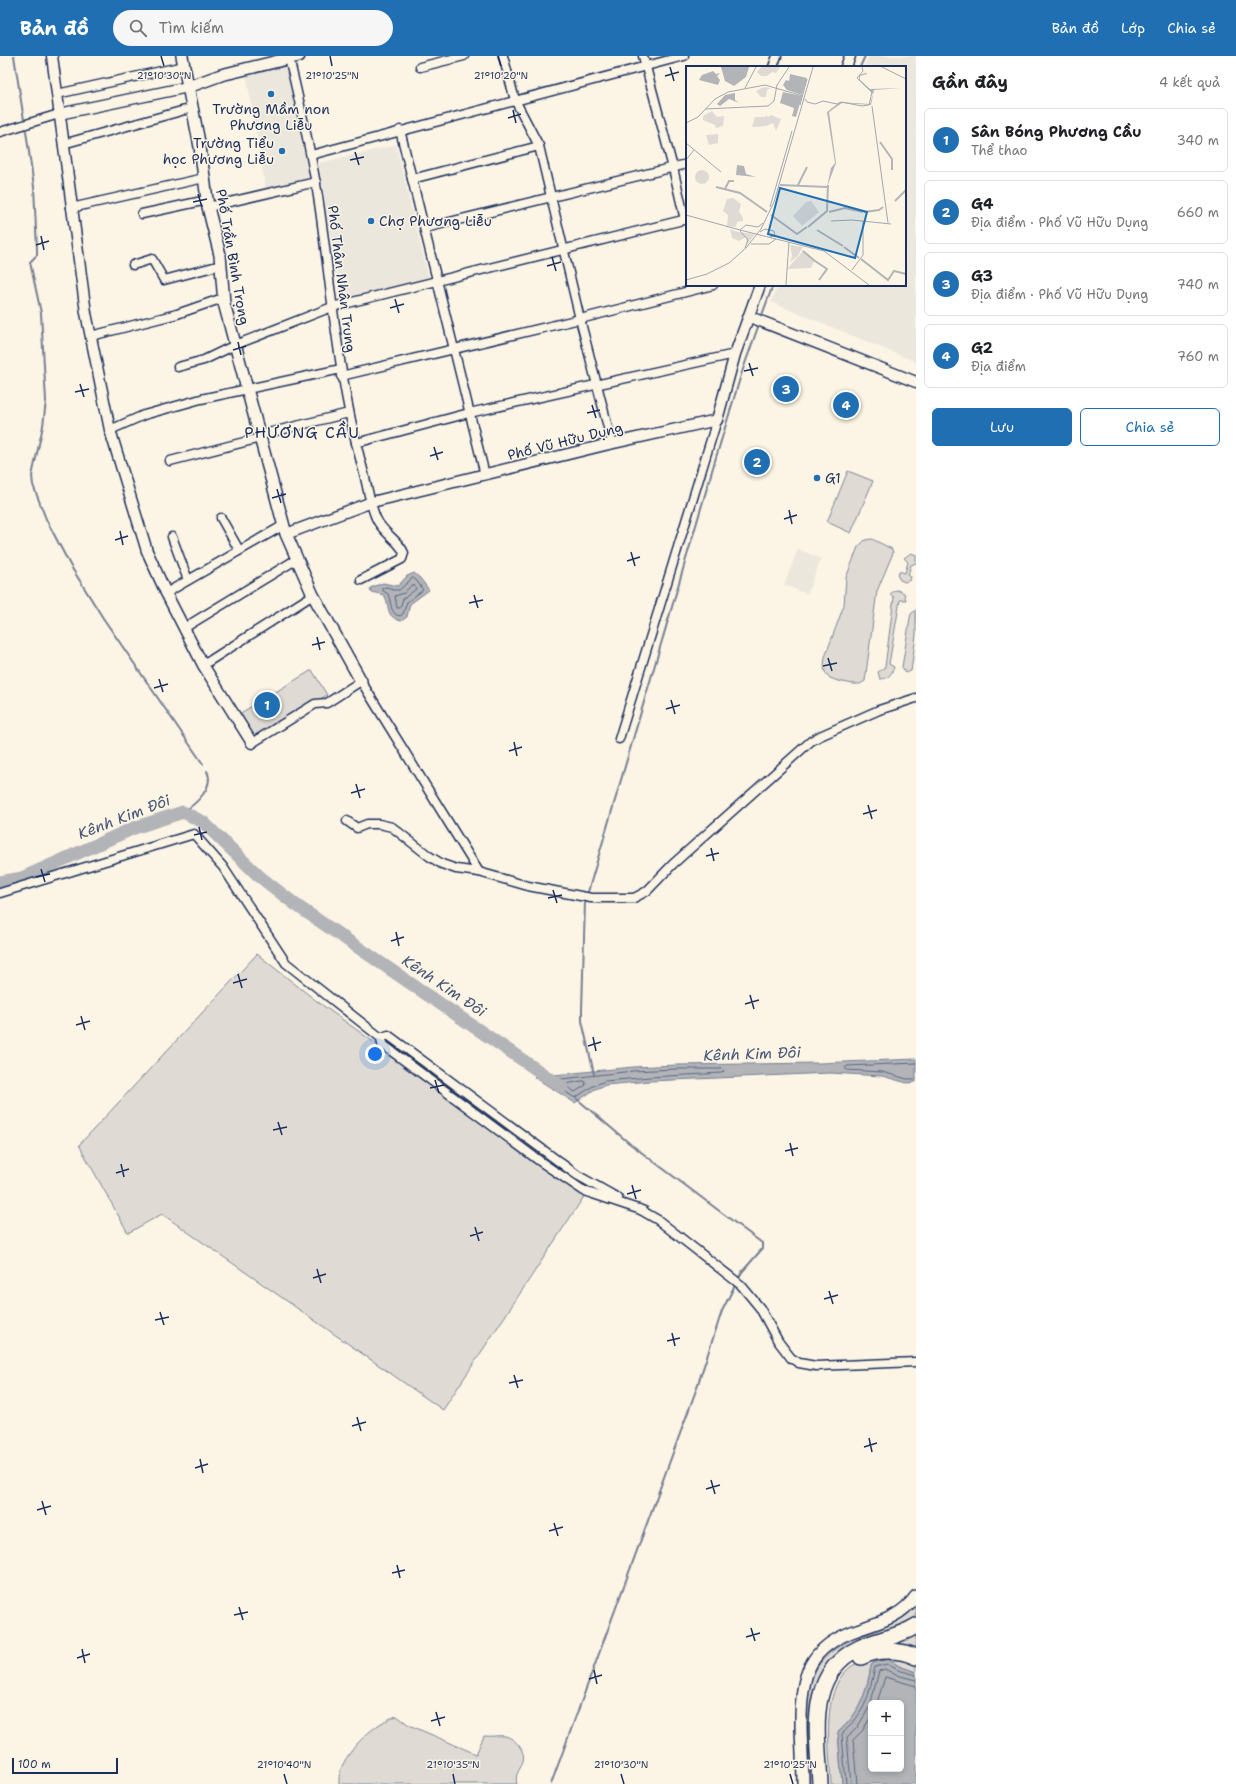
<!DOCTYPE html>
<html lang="vi">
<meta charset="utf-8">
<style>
body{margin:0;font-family:"Shantell Sans",sans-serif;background:#f6f6f6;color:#202124}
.controls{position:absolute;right:12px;bottom:12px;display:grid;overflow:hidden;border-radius:6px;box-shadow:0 2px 6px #0003}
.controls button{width:36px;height:36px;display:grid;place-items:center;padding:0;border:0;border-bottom:1px solid #e0e0e0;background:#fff;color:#202124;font:20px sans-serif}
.scale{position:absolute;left:12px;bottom:10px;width:106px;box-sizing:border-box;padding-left:4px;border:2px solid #1b2f5e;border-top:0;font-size:11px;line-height:14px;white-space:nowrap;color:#1b2f5e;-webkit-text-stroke:3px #fcf5e5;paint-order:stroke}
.you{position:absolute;left:375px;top:998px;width:14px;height:14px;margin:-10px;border:3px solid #fff;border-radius:50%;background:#1a73e8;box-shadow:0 0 0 6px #1a73e833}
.badge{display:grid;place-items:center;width:26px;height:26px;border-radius:50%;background:#1f6fb2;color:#fff;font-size:13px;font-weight:700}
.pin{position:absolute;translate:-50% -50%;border:2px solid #fff;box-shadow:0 1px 4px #0006}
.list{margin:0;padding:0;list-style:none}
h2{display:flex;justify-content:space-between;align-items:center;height:52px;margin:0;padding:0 16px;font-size:17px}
h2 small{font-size:13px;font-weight:400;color:#757577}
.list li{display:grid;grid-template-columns:26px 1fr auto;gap:12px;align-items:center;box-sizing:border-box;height:64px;margin:0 8px 8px;padding:0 8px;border:1px solid #e0e0e0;border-radius:6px}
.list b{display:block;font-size:15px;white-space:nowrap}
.list p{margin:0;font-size:13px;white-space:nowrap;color:#757577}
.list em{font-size:13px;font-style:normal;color:#757577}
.actions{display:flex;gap:8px;padding:12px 16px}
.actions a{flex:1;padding:9px 0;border:1px solid #1f6fb2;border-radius:6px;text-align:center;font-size:14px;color:#1f6fb2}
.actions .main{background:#1f6fb2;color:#fff}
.icon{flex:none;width:22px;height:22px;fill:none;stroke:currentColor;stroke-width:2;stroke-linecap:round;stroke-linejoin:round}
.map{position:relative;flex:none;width:916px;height:1728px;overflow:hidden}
header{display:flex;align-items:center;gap:24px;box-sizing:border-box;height:56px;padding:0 20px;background:#1f6fb2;color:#fff}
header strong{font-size:19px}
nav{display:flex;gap:22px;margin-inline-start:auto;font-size:14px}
.search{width:280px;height:36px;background:#f6f6f6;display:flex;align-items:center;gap:10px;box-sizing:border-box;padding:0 14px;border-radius:22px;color:#757577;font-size:15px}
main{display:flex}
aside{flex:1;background:#fff}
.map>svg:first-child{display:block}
.built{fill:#ece7dc}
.green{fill:#dfdbd4;stroke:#7d8599}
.water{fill:#b2b4b8;stroke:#767f94;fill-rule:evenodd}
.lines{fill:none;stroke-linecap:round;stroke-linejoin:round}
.shore{stroke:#576482;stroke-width:1}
.stream{stroke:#767f94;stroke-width:2}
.river{stroke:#b2b4b8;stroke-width:13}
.minor-casing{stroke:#1b2f5e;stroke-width:11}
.tertiary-casing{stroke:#1b2f5e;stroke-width:13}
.secondary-casing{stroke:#1b2f5e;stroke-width:14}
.motorway-casing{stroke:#1b2f5e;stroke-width:18}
.minor{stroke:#fcf5e5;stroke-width:8}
.tertiary{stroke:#fcf5e5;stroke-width:10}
.secondary{stroke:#fcf5e5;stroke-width:11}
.motorway{stroke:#fcf5e5;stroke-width:15}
.ticks{fill:none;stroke:#1b2f5e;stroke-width:1.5}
.poi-dot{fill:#1f6fb2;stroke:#fcf5e5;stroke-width:1.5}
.labels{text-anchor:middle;stroke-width:3;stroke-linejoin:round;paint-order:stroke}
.poi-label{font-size:14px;fill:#1b2f5e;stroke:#fcf5e5;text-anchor:start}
.street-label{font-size:14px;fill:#1b2f5e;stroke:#fcf5e5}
.water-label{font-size:15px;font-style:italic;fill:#485779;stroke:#fcf5e5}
.quarter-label{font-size:16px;letter-spacing:1px;fill:#1b2f5e;stroke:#fcf5e5}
.inset-river{fill:none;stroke:#b2b4b8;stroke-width:2}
.inset-road{fill:none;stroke:#a2a6af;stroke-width:1}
.view{fill:#1f6fb2;fill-opacity:0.15;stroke:#1f6fb2;stroke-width:2}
.inset-edge{fill:none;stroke:#1b2f5e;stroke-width:2}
.ticks-label{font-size:10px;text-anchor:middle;fill:#1b2f5e;stroke:#fcf5e5;stroke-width:3;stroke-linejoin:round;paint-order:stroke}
</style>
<header>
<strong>Bản đồ</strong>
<div class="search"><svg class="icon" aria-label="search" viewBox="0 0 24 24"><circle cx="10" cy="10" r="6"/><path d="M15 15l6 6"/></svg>Tìm kiếm</div>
<nav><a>Bản đồ</a><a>Lớp</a><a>Chia sẻ</a></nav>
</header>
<main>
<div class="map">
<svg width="916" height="1728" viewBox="0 0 916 1728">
<rect width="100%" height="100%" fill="#fcf5e5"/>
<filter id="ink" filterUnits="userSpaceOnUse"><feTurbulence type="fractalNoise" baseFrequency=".025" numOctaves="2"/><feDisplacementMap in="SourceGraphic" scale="8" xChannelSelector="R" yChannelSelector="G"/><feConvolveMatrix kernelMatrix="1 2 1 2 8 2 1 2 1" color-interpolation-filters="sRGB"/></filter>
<g filter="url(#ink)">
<!-- built -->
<g class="built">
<path d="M 869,0 L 916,0 L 916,306 L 771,246 L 778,229 L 905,229 L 905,11 L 864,11 Z"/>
<path d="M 286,10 L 310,125 L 266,135 L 246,18 Z"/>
<path d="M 396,89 L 429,223 L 341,244 L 319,107 Z"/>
<path d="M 798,493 L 821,503 L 807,538 L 784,529 Z"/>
</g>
<!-- green -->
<g class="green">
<path d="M 848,415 L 873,425 L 851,477 L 827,466 Z"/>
<path d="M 872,483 L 892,493 L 893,497 L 877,535 L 865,625 L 860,628 L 853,628 L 838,625 L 830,622 L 825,616 L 824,610 L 825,601 L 844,549 L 846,522 L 858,491 L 865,484 Z"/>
<path d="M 911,497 L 916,499 L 916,507 L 911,509 L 908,519 L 911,521 L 910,524 L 905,526 L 900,524 L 898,520 L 899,515 L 905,517 L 908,506 L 904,502 Z"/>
<path d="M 897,534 L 904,537 L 906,544 L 900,544 L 889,608 L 894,611 C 892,618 888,623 880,623 L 878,616 L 885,611 L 894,541 L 890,539 L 893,535 Z"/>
<path d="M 916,554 L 916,579 L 911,615 L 906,617 L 902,611 L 910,562 L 911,558 Z"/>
<path d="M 312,614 L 327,639 L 249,685 L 234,661 Z"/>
<path d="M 257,898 L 314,943 L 585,1139 L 443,1354 L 162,1158 L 128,1177 L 79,1089 Z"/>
<path d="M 916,1549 L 916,1565 L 826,1614 L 815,1728 L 808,1728 L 807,1645 C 813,1596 840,1588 880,1573 C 894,1567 907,1562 916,1549 Z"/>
<path d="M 916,1574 L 916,1596 L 889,1586 Z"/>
<path d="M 874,1601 L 916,1605 L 916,1616 L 899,1610 L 888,1603 L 873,1607 L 871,1610 C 866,1637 860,1658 838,1676 L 842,1728 L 831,1728 C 830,1693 818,1626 857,1607 C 862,1604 869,1602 874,1601 Z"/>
<path d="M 397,1660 L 409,1669 L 476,1698 L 484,1680 C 491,1681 499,1679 505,1680 C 515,1682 526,1695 523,1705 C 521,1714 514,1717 517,1728 L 339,1728 C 339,1724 339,1719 340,1715 C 348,1693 375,1666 397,1660 Z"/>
</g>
<!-- water -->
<g class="water">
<path d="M 414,517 L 420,522 L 429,534 L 410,548 L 407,561 L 401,565 C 384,560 391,551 384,539 L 371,536 L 370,532 L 383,527 L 398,530 L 407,520 Z"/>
<path d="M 916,1003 L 916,1026 L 907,1027 L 882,1020 L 830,1017 L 650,1025 L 606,1029 L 595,1033 L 575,1047 L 534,1021 L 633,1011 L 677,1009 L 820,1007 Z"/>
<path d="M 888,1603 L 899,1610 L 916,1616 L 916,1728 L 842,1728 L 838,1676 C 859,1659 867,1636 871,1610 L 873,1607 ZM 871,1647 L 901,1647 L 901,1713 L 871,1713 Z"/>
</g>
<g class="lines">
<!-- shore -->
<g class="shore">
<path d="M 413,522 L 417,525 L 423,534 L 407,546 L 403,558 L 400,560 C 389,558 392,546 388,538 L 382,534 L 382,532 L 387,531 L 393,534 L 399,534 Z"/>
<path d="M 412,529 L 414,529 L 416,533 L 403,543 L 400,552 L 397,552 L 395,540 L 404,537 Z"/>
<path d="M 916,1007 L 847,1010 L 845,1012 L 847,1014 L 882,1016 L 907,1023 L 916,1023"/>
<path d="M 677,1013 L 722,1013 L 724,1015 L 722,1017 L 650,1021 L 605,1025 L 593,1030 L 575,1042 L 551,1026 L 553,1024 L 633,1015 Z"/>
<path d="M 584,1025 L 586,1029 L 575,1036 L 566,1030 L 567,1028 Z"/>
<path d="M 877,1647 L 885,1621 L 916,1630"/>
<path d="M 846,1728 L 842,1678 C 866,1655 868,1643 875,1611 L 887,1608 L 898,1614 L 916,1619"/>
<path d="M 851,1728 L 847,1681 L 857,1672 L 870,1650 L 879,1615 L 885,1613 L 896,1619 L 916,1624"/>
<path d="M 857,1728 L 853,1684 L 862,1675 L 871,1661"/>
</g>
<!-- stream -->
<g class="stream">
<path d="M 14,0 L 24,64"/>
<path d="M 860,11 L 865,0"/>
<path d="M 26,75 L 34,131 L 37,194 L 37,199 L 30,206 L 41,257 L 46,345 L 43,370 L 32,420 L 33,429 L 46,463 L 70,509 L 103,562 L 203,708"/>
<path d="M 762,259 L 773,229"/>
<path d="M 183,756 C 196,748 215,731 207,715"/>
<path d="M 588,836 L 714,408 L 741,319 L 758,271"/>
<path d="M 585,846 L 582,954 L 582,965 L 594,1018"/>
<path d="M 577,1043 L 629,1087 L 762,1187 L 762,1193 L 742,1216 L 738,1223"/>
<path d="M 551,1728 L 695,1337 L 722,1255 L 736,1227"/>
</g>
<!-- river -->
<path class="river" d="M 0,826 L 22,822 L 134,772 L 183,756 L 203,766 L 259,820 L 296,849 L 562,1031"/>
<defs>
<g id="minor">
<path d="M 503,0 L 515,44 L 539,90 L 580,263 L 612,387"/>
<path d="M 643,0 L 673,112 L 685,164"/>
<path d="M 289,2 C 301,52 313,103 320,154 C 332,240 339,326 362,410 C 367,427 369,446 376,462 C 382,477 400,485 404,497 L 402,503 L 361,524"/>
<path d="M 420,11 L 464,0"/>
<path d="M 773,11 L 777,0"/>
<path d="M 57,38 L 184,10"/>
<path d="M 400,74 L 485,419"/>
<path d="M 0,76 L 59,58"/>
<path d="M 63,88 L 192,52"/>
<path d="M 311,99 L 684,0"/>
<path d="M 412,123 L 539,90"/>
<path d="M 208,151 L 316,126"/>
<path d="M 71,152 L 204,122"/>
<path d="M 142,158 L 207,144"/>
<path d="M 425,172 L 687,108"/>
<path d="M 133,209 L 152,203 L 164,224 L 221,209"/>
<path d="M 91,280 L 177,258 L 223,242"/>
<path d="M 178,311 L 204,304 L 235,289 L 332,251 L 687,163"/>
<path d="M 341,320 L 580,263 L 713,229"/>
<path d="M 110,374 L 144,359 L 201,343 L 341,313"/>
<path d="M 260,379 L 349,357"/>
<path d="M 356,387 L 469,357 L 735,298"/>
<path d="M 170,405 L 260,382"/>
<path d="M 221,462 L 239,494"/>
<path d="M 172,481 L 188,524"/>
<path d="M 166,537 L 284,469"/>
<path d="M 184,572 L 297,503"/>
<path d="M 203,609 L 313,539"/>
<path d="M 619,683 L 717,364"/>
<path d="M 252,687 L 315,648 L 327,647 L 361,625 L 479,816"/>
<path d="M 347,765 L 357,772 L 367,768 L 379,768 L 392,771 L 429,800 L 442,808 L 456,813 L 479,816 L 528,830 L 591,842 L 634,842 L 647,835 L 673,808 L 811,685 L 820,680 L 879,654 L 916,642"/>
<path d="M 0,837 L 194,778 L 223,811 L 286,907 L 381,982 L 382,988 L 541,1106 L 584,1135 L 644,1155"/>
<path d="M 381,982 L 388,979 L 577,1119 L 618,1142"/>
<path d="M 639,1153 L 658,1164 L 741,1229 L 760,1252 L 778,1285 L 791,1302 L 799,1307 L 816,1310 L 916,1306"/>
</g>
<g id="tertiary">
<path d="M 52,0 L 86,257 L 110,374 L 147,495 L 166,537 L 203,609 L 252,687"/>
<path d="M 846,11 L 850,0"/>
<path d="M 59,58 L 188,31"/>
<path d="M 750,261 L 916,326"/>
<path d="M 286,478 L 372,446 L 605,389 L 717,364 L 735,298 L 760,229"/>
</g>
<g id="secondary">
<path d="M 182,0 L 200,91 L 208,151 L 220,199 L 224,247 L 286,478 L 313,539 L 361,625"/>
<path d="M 188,31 L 221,19 L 299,0"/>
<path d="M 803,1728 C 803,1708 801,1687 801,1667 C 801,1619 808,1591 857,1574 C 880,1566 901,1561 916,1540"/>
</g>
<g id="motorway">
<path d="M 861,1601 C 877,1593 900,1593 916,1601"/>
<path d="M 820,1728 C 818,1678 805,1618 859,1592 C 877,1583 899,1581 916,1570"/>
</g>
</defs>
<!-- minor casing -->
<use href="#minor" class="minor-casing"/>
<!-- tertiary casing -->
<use href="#tertiary" class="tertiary-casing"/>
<!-- secondary casing -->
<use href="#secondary" class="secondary-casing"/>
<!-- motorway casing -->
<use href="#motorway" class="motorway-casing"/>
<!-- minor -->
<use href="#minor" class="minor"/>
<!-- tertiary -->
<use href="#tertiary" class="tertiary"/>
<!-- secondary -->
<use href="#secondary" class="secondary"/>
<!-- motorway -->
<use href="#motorway" class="motorway"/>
</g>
</g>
<!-- ticks -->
<path class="ticks" d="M 161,0 L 164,10M 330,0 L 332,10M 498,0 L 501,10M 670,11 L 674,25M 665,20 L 679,16M 513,54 L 516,67M 508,62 L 521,58M 355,96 L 359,109M 350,104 L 364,101M 198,138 L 202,151M 193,146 L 207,143M 41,180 L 44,194M 36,189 L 49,185M 552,201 L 556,215M 547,210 L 561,206M 395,243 L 399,257M 390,252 L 404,248M 238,286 L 241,299M 233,294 L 246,290M 749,307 L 753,320M 744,315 L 758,312M 80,328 L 84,341M 75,336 L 89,333M 592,349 L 596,362M 587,357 L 600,354M 434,391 L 438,404M 430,400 L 443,396M 277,433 L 281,447M 272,442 L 286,438M 789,454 L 792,468M 784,463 L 797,459M 120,475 L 123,489M 115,484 L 128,480M 631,496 L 635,510M 627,505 L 640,501M 474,539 L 478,552M 469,547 L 483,544M 317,581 L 320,594M 312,589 L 325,586M 828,602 L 832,615M 823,610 L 837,607M 159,623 L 163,636M 154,632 L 168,628M 671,644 L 675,658M 666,653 L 680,649M 514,686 L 517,700M 509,695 L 522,691M 356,728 L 360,742M 351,737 L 365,733M 868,749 L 872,763M 863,758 L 877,754M 199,771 L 202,784M 194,779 L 207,776M 711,792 L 714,805M 706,800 L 719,797M 41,813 L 45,826M 36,821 L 50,818M 553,834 L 557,847M 548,842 L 562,839M 396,876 L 399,890M 391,885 L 404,881M 238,918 L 242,932M 233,927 L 247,923M 750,939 L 754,953M 745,948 L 759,944M 81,960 L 85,974M 76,969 L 90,965M 593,981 L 596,995M 588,990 L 601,986M 435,1024 L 439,1037M 430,1032 L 444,1029M 278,1066 L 282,1079M 273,1074 L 287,1071M 790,1087 L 793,1100M 785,1095 L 798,1092M 121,1108 L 124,1121M 116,1117 L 129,1113M 632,1129 L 636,1143M 627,1138 L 641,1134M 475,1171 L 479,1185M 470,1180 L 483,1176M 317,1213 L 321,1227M 313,1222 L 326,1218M 829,1235 L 833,1248M 824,1243 L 838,1239M 160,1256 L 164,1269M 155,1264 L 169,1261M 672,1277 L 675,1290M 667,1285 L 680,1282M 514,1319 L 518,1332M 509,1327 L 523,1324M 357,1361 L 361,1375M 352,1370 L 366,1366M 869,1382 L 872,1396M 864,1391 L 877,1387M 200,1403 L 203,1417M 195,1412 L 208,1408M 711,1424 L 715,1438M 706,1433 L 720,1429M 42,1445 L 46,1459M 37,1454 L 51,1450M 554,1467 L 558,1480M 549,1475 L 563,1471M 397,1509 L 400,1522M 392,1517 L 405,1514M 239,1551 L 243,1564M 234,1559 L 248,1556M 751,1572 L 755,1585M 746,1581 L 760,1577M 82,1593 L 85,1607M 77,1602 L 90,1598M 594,1614 L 597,1628M 589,1623 L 602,1619M 436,1656 L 440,1670M 431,1665 L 445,1661M 284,1718 L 287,1728M 453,1718 L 455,1728M 621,1718 L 624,1728M 790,1718 L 793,1728"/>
<!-- markers -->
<g class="poi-dot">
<circle cx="271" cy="38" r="4"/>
<circle cx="282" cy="95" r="4"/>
<circle cx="371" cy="165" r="4"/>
<circle cx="817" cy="422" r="4"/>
</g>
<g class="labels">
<!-- poi labels -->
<g class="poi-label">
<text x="271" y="58" text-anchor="middle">Trường Mầm non<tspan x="271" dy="16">Phương Liễu</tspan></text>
<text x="274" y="92" text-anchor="end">Trường Tiểu<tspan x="274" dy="16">học Phương Liễu</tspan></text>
<text x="379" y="170">Chợ Phương Liễu</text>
<text x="825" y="427">G1</text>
</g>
<!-- street labels -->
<g class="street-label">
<text transform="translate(233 201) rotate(80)" y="5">Phố Trần Bình Trọng</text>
<text transform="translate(342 223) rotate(83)" y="5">Phố Thân Nhân Trung</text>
<text transform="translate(565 385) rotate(-14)" y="5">Phố Vũ Hữu Dụng</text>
</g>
<!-- water labels -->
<g class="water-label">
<text transform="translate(124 761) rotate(-21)" y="5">Kênh Kim Đôi</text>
<text transform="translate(444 930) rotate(34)" y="5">Kênh Kim Đôi</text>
<text transform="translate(752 998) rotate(-2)" y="5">Kênh Kim Đôi</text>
</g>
<!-- quarter labels -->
<g class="quarter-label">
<text x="302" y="382">PHƯƠNG CẦU</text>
</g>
</g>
<!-- overview -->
<g transform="translate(686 10)">
<rect width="220" height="220" fill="#fcf5e5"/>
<path d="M 75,1 L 94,1 L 90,7 L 86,6 L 81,10 L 75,10 L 71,6 ZM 78,21 L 85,22 L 81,24 L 80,31 L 75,31 L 70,25 ZM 26,45 L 31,51 L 38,50 L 37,60 L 30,62 L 29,59 L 17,54 L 17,50 ZM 80,49 L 82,51 L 85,49 L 95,53 L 90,65 L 87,57 L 80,60 L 66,61 L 69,51 L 79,51 ZM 32,68 L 32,77 L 23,79 L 20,69 ZM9 111a7 7 0 1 1 14 0a7 7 0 1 1-14 0ZM 47,132 L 55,138 L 53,145 L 57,152 L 57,155 L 51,156 L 50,161 L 41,160 L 42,149 L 37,145 L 41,133 ZM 125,135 L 133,146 L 116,160 L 107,150 L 120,136 ZM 44,163 L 52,166 L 69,168 L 61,179 L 60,171 L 53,175 L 46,172 ZM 104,179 L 117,181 L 111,191 L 104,196 L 106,190 ZM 117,185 L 128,195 L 125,202 L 101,203 Z" fill="#dfdbd4"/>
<path d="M 35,1 L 63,1 L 60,11 L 48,20 L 39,15 ZM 177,3 L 181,8 L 174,10 L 174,14 L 184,23 L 215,22 L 220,19 L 215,22 L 188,24 L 185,39 L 156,37 L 143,46 L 150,97 L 141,121 L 145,102 L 149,97 L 141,46 L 154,36 L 184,38 L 187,28 L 173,14 L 173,9 L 180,7 ZM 27,5 L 30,8 L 34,7 L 31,10 L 34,14 L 32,19 L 13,14 L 16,9 ZM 104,8 L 121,12 L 116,29 L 101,24 L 97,19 L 100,14 L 103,15 ZM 97,26 L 116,30 L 110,51 L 106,50 L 108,42 L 94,37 ZM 49,27 L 49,34 L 53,37 L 43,33 L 34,40 L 31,38 L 39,29 ZM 51,99 L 58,100 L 60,108 L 70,111 L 50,109 Z" fill="#b2b4b8"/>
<path class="inset-river" d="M 194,76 L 206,93 L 206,104M 94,119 L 141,121M 112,119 L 121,101M 30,121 L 54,127 L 81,146M 39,123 L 43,115 L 48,115M 209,135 L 220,124M 143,146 L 159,142 L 177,146M 178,146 L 193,144 L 197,141M 85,149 L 111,168 L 121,161M 122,161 L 141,145 L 142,119M 131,164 L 157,180M 158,181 L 173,192M 117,185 L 129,195M 175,193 L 202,214 L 208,205 L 220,208M 129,195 L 141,203 L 133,214"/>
<path class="inset-road" d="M 196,1 L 220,13M 59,22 L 70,1M 119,33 L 121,36 L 129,38 L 137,35 L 151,38 L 155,36 L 176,40 L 183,39 L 186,26 L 171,12 L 177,5 L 176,1M 114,39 L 121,13M 186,40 L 202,157M 19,43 L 82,40 L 88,35 L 91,19 L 103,1M 0,57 L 12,51 L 29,33 L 42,26 L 79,19 L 117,30M 0,77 L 35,106M 0,94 L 8,84M 84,141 L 106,65M 0,149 L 54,164M 145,155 L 166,154 L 205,158M 77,157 L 72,161 L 60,159 L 54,164 L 138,185 L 183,219M 54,165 L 62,174 L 59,182M 74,166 L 79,163 L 88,165 L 89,170 L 83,171M 65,178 L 83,178 L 90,173M 166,204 L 177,189 L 177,155M 0,214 L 21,208 L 43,197 L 60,182 L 75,163 L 88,136 L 127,1M 100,219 L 103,176"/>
<path class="view" d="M 94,122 L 181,146 L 169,192 L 82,168 Z"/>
<rect width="220" height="220" class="inset-edge"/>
</g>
<g class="ticks-label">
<text x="164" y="23">21°10'30"N</text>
<text x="332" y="23">21°10'25"N</text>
<text x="501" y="23">21°10'20"N</text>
<text x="284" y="1712">21°10'40"N</text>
<text x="453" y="1712">21°10'35"N</text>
<text x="621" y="1712">21°10'30"N</text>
<text x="790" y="1712">21°10'25"N</text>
</g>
</svg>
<div class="controls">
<button>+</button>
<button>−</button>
</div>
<div class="scale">100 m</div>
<div class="you"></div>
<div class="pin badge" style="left:267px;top:649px">1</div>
<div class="pin badge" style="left:757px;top:406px">2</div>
<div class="pin badge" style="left:786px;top:333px">3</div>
<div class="pin badge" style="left:846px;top:349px">4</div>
</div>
<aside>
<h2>Gần đây<small>4 kết quả</small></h2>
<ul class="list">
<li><span class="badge">1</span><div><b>Sân Bóng Phương Cầu</b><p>Thể thao</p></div><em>340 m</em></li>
<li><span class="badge">2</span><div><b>G4</b><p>Địa điểm · Phố Vũ Hữu Dụng</p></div><em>660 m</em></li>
<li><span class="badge">3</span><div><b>G3</b><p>Địa điểm · Phố Vũ Hữu Dụng</p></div><em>740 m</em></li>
<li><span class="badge">4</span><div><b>G2</b><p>Địa điểm</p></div><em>760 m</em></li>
</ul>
<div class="actions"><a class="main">Lưu</a><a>Chia sẻ</a></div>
</aside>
</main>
